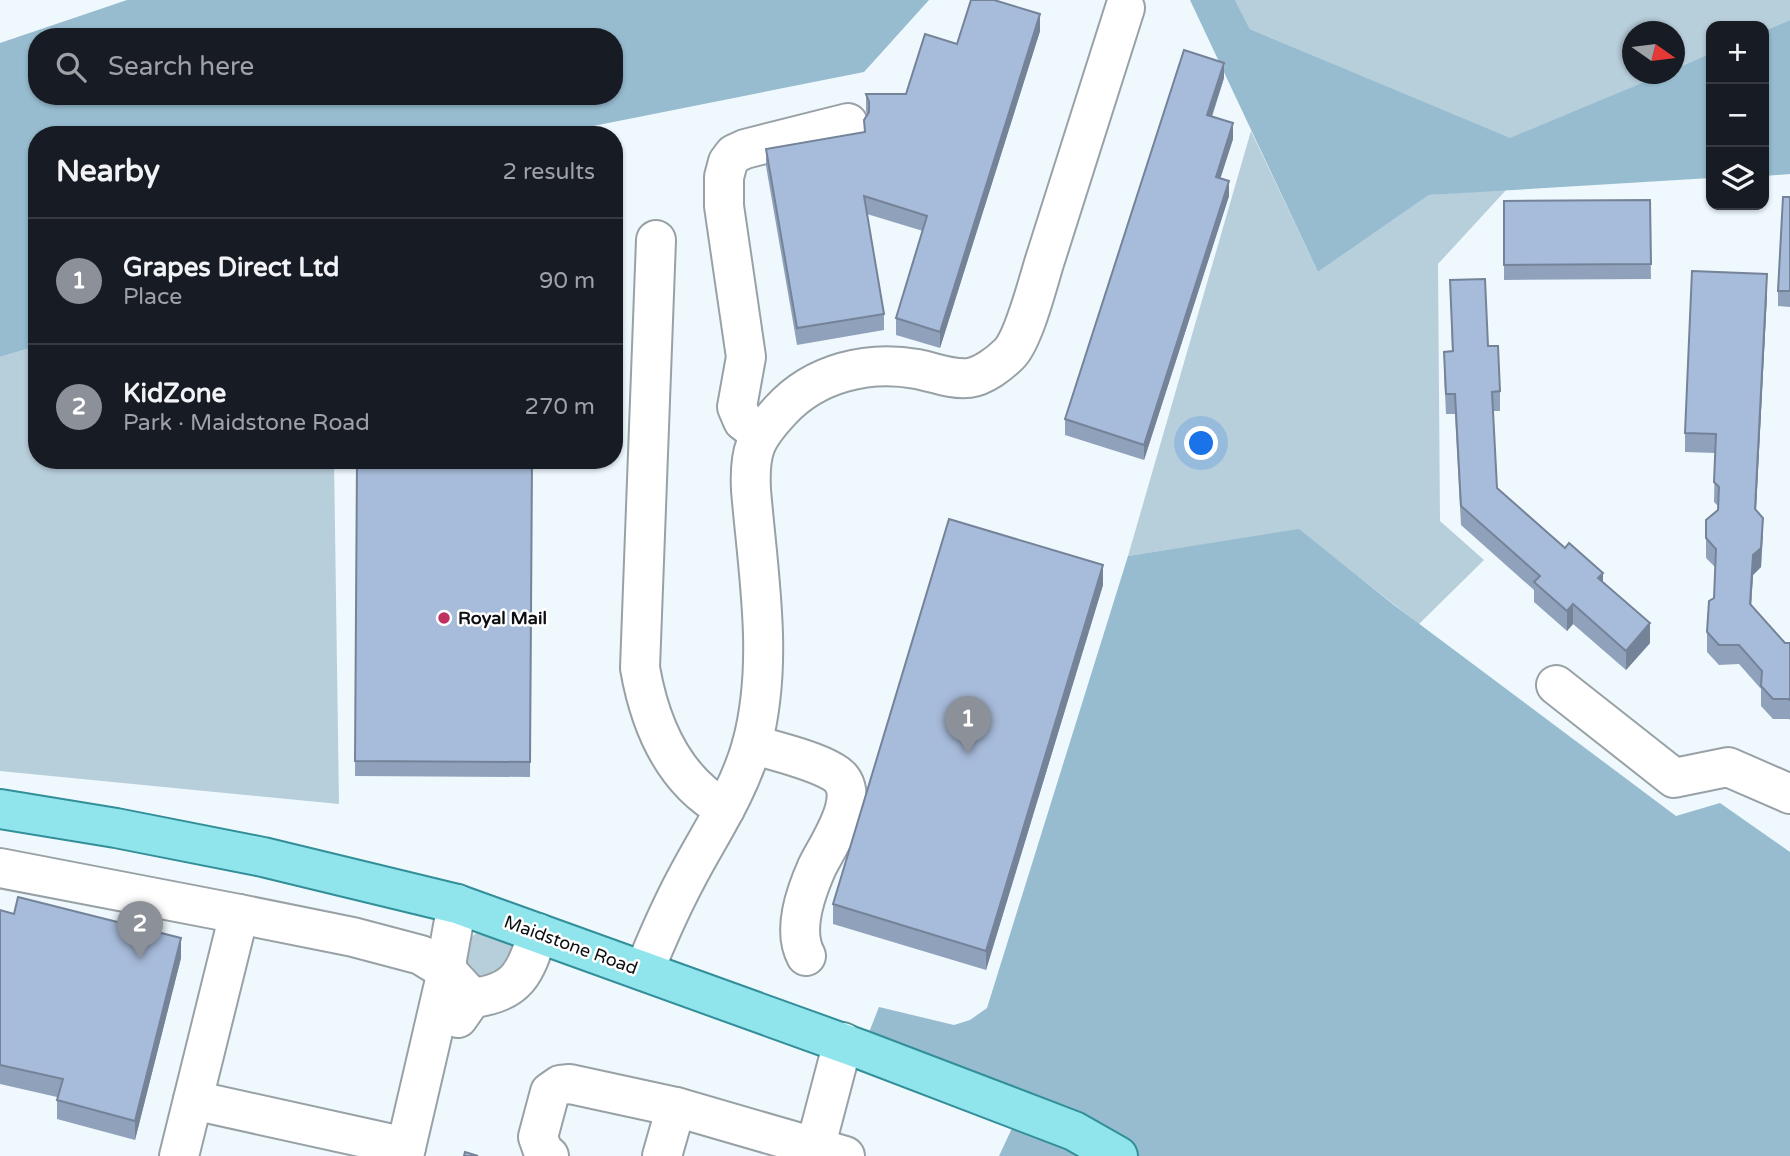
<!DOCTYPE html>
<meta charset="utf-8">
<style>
body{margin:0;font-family:"Varela Round",sans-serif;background:#242831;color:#f1f3f6}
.controls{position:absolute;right:21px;top:21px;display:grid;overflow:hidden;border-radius:14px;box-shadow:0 2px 5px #0004}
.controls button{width:63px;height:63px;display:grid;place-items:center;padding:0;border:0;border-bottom:2px solid #363941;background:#171b24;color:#f1f3f6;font:35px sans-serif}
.compass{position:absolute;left:1622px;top:21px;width:63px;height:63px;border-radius:50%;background:#171b24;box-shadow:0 2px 5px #0004;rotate:104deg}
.you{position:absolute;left:1202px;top:444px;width:24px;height:24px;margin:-18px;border:5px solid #fff;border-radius:50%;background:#1a73e8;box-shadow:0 0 0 10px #1a73e833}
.badge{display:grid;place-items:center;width:46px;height:46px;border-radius:50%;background:#8c9099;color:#fff;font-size:23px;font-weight:700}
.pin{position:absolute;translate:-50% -58px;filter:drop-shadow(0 2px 4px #0008)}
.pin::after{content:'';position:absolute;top:37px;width:24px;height:21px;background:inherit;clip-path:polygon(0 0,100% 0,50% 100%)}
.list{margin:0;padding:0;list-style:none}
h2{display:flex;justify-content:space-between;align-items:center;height:91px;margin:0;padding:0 28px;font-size:30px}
h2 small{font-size:23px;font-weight:400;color:#9ea1a6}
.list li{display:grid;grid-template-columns:46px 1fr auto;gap:21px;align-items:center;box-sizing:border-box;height:126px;padding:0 28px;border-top:2px solid #363941}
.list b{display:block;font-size:26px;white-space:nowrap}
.list p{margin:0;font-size:23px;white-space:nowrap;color:#9ea1a6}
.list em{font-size:23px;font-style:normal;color:#9ea1a6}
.icon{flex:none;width:38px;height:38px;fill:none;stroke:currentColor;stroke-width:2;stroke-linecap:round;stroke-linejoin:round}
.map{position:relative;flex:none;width:1790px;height:1156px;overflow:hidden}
.search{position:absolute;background:#171b24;box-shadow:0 2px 5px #0004;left:28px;top:28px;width:595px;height:77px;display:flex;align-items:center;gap:18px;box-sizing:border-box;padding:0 24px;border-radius:28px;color:#9ea1a6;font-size:26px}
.panel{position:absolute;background:#171b24;box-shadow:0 2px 5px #0004;left:28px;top:126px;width:595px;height:343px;border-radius:28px}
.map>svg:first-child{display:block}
.green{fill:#b7cedb}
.forest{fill:#97bcd0;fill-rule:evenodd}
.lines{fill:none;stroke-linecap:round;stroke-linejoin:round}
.minor-casing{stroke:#98a1a6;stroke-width:42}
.major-casing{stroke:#328e98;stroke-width:42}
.minor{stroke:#fff;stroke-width:38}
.major{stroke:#90e4ec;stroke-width:38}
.wall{fill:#90a1bb}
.shaded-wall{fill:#758399}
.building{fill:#a7bbda;stroke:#758399;stroke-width:2}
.poi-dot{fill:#be3161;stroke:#fff;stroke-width:2.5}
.labels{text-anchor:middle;stroke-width:5;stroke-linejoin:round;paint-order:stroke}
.poi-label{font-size:18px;font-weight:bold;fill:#0d1012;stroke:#fff;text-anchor:start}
.street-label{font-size:18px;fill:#0d1012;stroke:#fff}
</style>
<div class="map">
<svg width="1790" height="1156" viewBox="0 0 1790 1156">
<rect width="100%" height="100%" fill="#eef8fd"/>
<!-- green -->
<g class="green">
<path d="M 1235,0 L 1790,0 L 1790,20 L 1764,31 L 1764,26 L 1711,26 L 1711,53 L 1675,69 L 1674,32 L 1632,32 L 1632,74 L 1663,74 L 1510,139 L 1250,29 Z"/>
<path d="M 1251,131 L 1318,272 L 1429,195 L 1507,189 L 1438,264 L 1440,521 L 1484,560 L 1419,624 L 1299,530 L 1128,556 Z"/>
<path d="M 37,346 L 37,460 L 334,460 L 339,804 L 0,771 L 0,357 Z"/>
<path d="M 485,930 L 509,940 L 515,956 L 488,983 L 466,972 C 464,951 461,937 485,930 Z"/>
</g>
<!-- forest -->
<g class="forest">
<path d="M 127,0 L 929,0 L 864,72 L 548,135 L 37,135 L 37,346 L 0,357 L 0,43 ZM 37,37 L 614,37 L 614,96 L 37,96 Z"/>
<path d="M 1190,0 L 1235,0 L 1250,29 L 1510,138 L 1663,74 L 1674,74 L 1675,69 L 1711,53 L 1711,178 L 1429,195 L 1318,272 Z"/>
<path d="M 1790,20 L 1790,174 L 1764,176 L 1764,31 Z"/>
<path d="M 1299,529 L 1394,605 L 1676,816 L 1720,803 L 1790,852 L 1790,1156 L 999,1156 L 1020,1111 L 862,1050 L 879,1007 L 954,1025 L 970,1020 L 987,1008 L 1128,556 Z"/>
</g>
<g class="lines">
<defs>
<g id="minor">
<path d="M 656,240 L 640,668 C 650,725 673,780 725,809"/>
<path d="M 760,434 L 743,421 L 737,407 L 746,357 L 724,206 L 724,177 L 728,162 L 734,154 L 745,149 L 848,123"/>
<path d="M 1556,685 L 1674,778 L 1728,767 L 1790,794"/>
<path d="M 752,744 C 777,752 811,759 833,772 C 867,791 828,844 817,867 C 806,892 792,930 806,956"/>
<path d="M 0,868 L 239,914 L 353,937 L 421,955 L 447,971 L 472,998"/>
<path d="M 644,971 C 657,939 670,909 686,879 C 709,835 739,792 752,744 C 774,661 758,574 751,490 C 749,450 755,438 781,410 C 815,373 868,360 917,369 C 933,372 952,380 969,378 C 983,376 999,364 1009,354 C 1024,339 1038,282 1045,260 C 1071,176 1098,92 1125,8"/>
<path d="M 458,1018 L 472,998 C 518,993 525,973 538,933"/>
<path d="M 193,1100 L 406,1147"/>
<path d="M 179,1156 L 239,914"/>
<path d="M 404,1156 L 447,971 L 447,959 L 457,904"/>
<path d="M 549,1156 L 543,1151 L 538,1137 L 550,1092 L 560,1085 L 570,1084 L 676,1107 L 845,1156"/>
<path d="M 662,1156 L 676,1107"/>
<path d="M 813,1156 L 843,1042"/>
</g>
<path id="major" d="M 0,809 L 116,828 L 263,857 L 457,904 L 862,1050 L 1074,1131 L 1118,1156"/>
</defs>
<!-- minor casing -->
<use href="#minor" class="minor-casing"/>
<!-- major casing -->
<use href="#major" class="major-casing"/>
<!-- minor -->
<use href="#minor" class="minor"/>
<!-- major -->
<use href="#major" class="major"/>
</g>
<!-- wall -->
<g class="wall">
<path d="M 1040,31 L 940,348 L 896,335 L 896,318 L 923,231 L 867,214 L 884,314 L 884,330 L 797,345 L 766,166 L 766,149 L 865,132 L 867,115 L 866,111 L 866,94 L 906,94 L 957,44 Z"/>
<path d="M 1224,78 L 1212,117 L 1233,139 L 1220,179 L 1229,196 L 1144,460 L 1065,435 L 1065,419 Z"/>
<path d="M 1790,197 L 1790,307 L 1778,306 L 1778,291 Z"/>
<path d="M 1650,200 L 1651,279 L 1504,280 L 1504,201 Z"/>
<path d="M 1450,280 L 1488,346 L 1500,391 L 1500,411 L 1493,411 L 1497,488 L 1603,582 L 1650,643 L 1626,670 L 1573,624 L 1567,631 L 1534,602 L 1534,590 L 1461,525 L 1455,414 L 1446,414 L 1444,372 L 1444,352 L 1452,352 Z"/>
<path d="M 1767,294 L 1756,510 L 1763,537 L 1761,567 L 1753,575 L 1751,605 L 1785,643 L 1790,643 L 1790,720 L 1789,719 L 1773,719 L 1761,706 L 1761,689 L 1739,664 L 1719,665 L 1707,652 L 1707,632 L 1714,598 L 1715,567 L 1706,558 L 1706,520 L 1718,510 L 1718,506 L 1714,502 L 1715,453 L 1685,452 L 1685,433 Z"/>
<path d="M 357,460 L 532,460 L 530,777 L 355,776 Z"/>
<path d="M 1103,585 L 986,970 L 833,924 L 833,904 Z"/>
<path d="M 0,910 L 181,958 L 135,1140 L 57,1119 L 57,1097 L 0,1084 Z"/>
</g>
<!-- shaded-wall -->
<g class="shaded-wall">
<path d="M 1040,14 L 1040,31 L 940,348 L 940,332 Z"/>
<path d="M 1224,63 L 1224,78 L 1207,130 L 1207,115 Z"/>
<path d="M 1233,123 L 1233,139 L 1216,192 L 1216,177 Z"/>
<path d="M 1229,181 L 1229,196 L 1144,460 L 1144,445 Z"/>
<path d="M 1767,274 L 1767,294 L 1755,529 L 1755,509 Z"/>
<path d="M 1763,518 L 1761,567 L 1753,575 L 1750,624 L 1753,555 Z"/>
<path d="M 1103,565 L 1103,585 L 986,970 L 986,951 Z"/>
<path d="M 1603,573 L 1603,592 L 1598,578 Z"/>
<path d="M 1573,604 L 1573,624 L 1567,631 L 1567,611 Z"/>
<path d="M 1650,623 L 1650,643 L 1626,670 L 1626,651 Z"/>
<path d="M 181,938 L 181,958 L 135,1140 L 135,1121 Z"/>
</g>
<!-- building -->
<g class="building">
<path d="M 971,0 L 994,0 L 1040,14 L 940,332 L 896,318 L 927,216 L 864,196 L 884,314 L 797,328 L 766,149 L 865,132 L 864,120 L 869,112 L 869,102 L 866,94 L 906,94 L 925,34 L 957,44 Z"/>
<path d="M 1184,50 L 1224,63 L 1207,115 L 1233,123 L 1216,177 L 1229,181 L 1144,445 L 1065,419 Z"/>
<path d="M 1783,197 L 1790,197 L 1790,291 L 1778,291 Z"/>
<path d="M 1650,200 L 1651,264 L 1504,265 L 1504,201 Z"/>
<path d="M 1692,271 L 1767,274 L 1755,509 L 1763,518 L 1761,548 L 1753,555 L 1750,604 L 1785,643 L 1790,643 L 1790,701 L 1789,699 L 1773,699 L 1761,686 L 1762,671 L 1739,645 L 1719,645 L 1707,632 L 1709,601 L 1714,598 L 1716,549 L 1706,538 L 1706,520 L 1718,510 L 1719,487 L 1714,482 L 1716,434 L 1685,433 Z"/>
<path d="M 1485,279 L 1488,346 L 1498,346 L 1500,391 L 1492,392 L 1497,488 L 1565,548 L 1569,543 L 1603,573 L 1598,578 L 1650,623 L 1626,651 L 1573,604 L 1567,611 L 1534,582 L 1540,576 L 1461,506 L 1455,394 L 1446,394 L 1444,352 L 1453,351 L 1450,280 Z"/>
<path d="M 357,460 L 532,460 L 530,762 L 355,761 Z"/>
<path d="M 949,519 L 1103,565 L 986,951 L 833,904 Z"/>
<path d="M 18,897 L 181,938 L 135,1121 L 57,1100 L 63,1079 L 0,1065 L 0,910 L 14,914 Z"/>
<path d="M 465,1152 L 478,1156 L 464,1156 Z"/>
</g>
<!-- markers -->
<circle class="poi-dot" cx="444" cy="618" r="7"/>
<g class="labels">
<!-- poi labels -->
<g class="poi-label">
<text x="458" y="624">Royal Mail</text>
</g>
<!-- street labels -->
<g class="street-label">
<text transform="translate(571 945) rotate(20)" y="6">Maidstone Road</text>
</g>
</g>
</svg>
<div class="controls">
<button>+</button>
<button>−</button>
<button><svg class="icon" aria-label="layers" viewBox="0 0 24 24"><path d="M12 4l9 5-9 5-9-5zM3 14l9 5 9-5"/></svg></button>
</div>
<svg class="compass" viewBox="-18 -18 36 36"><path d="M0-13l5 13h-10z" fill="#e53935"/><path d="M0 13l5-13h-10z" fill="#9ea1a6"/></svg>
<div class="you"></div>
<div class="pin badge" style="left:968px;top:754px">1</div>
<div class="pin badge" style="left:140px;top:959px">2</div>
<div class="search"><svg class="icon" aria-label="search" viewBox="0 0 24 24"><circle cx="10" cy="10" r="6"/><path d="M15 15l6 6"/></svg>Search here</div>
<section class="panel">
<h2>Nearby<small>2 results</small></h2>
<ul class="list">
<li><span class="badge">1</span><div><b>Grapes Direct Ltd</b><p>Place</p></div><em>90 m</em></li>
<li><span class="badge">2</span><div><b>KidZone</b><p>Park · Maidstone Road</p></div><em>270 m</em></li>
</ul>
</section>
</div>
